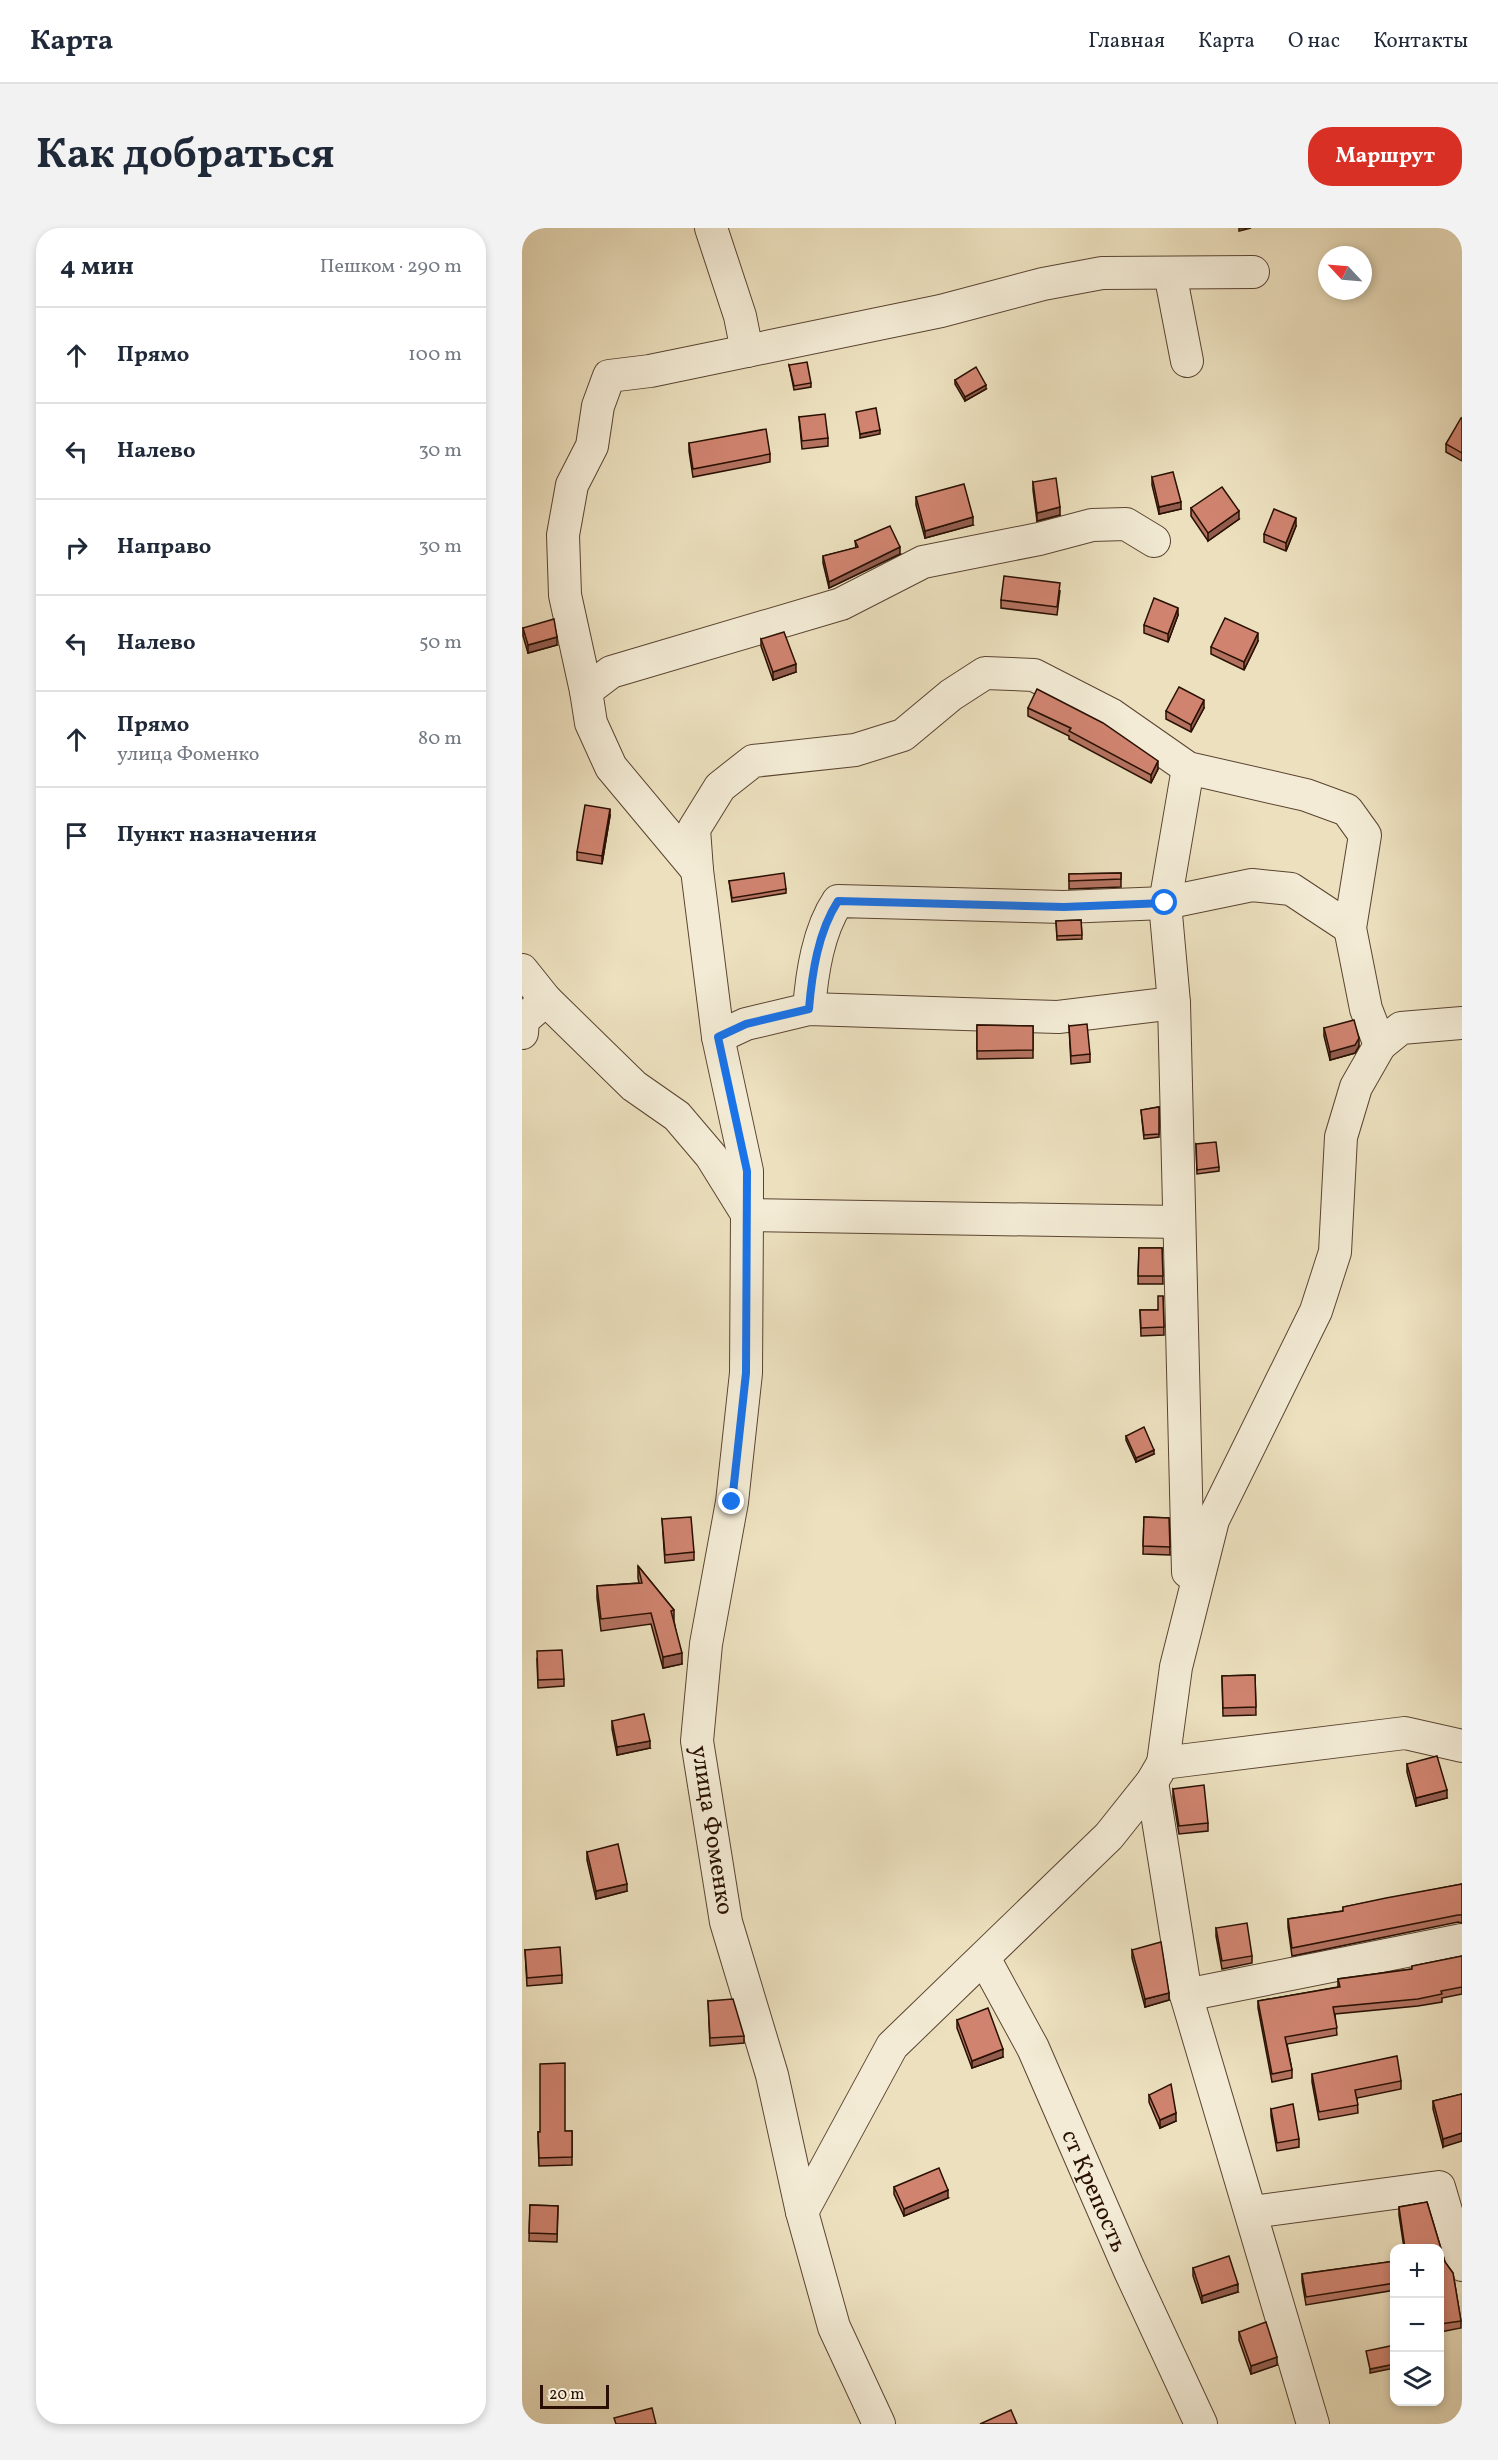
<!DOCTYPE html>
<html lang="ru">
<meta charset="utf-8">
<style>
body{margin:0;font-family:Vollkorn,serif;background:#f2f2f3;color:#1f2937}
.controls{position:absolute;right:18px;bottom:18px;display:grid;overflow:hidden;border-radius:12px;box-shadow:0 3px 9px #0003}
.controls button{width:54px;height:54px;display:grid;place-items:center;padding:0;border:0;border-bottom:2px solid #e0e1e3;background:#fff;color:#1f2937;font:30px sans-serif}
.compass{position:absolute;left:796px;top:18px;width:54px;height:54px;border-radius:50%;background:#fff;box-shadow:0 3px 9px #0003;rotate:296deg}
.scale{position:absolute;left:18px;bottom:15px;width:69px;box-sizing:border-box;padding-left:6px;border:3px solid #291002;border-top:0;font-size:16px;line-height:21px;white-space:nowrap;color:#291002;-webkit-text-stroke:4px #f3ebd5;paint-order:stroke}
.stop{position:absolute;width:18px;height:18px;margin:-14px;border:4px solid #1a73e8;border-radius:50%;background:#fff}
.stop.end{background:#1a73e8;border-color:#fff;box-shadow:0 2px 6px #0008}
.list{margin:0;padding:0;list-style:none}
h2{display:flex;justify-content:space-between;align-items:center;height:78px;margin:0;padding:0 24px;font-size:26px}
h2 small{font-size:20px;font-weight:400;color:#747a83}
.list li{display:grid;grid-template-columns:39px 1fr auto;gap:18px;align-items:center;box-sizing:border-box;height:96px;padding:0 24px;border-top:2px solid #e0e1e3}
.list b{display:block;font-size:22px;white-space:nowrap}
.list p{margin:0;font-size:20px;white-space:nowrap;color:#747a83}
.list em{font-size:20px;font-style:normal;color:#747a83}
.icon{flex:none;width:33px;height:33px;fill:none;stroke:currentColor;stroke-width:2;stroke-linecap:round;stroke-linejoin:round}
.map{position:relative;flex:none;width:940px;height:2196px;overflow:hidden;border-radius:24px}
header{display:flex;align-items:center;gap:36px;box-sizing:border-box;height:84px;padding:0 30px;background:#fff;border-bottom:2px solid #e0e1e3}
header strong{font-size:28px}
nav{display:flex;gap:33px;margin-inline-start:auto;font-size:21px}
.intro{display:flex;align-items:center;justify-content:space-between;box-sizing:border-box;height:144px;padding:0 36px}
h1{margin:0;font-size:42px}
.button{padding:15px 27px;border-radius:24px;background:#d93025;color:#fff;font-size:21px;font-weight:700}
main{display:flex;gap:36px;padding:0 36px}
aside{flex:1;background:#fff;border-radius:24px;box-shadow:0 3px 9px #0003}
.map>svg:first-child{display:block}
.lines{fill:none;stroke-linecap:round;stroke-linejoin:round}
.minor-casing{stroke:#5a4431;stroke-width:34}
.minor{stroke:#f3ebd5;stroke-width:32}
.wall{fill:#b37260;stroke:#291002;stroke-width:1.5}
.shaded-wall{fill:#925c4e;stroke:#291002;stroke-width:1.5}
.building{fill:#d08470;stroke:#291002;stroke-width:1.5}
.route{stroke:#1a73e8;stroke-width:8}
.labels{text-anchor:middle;stroke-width:4.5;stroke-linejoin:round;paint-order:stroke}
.street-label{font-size:24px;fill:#291002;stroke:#f3ebd5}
</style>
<header>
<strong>Карта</strong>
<nav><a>Главная</a><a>Карта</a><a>О нас</a><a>Контакты</a></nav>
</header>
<div class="intro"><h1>Как добраться</h1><a class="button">Маршрут</a></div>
<main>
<aside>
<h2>4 мин<small>Пешком · 290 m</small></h2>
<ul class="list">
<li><svg class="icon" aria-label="ahead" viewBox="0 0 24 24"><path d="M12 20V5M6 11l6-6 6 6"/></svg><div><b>Прямо</b></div><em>100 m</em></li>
<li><svg class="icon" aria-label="left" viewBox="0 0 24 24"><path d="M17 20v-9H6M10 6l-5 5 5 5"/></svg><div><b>Налево</b></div><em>30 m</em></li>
<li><svg class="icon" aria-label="right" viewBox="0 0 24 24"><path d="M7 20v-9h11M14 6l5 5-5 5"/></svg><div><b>Направо</b></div><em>30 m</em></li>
<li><svg class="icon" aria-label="left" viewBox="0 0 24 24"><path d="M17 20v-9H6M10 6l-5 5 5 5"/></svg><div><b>Налево</b></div><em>50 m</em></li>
<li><svg class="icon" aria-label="ahead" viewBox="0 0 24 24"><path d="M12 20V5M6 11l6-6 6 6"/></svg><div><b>Прямо</b><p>улица Фоменко</p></div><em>80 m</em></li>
<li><svg class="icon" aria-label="arrive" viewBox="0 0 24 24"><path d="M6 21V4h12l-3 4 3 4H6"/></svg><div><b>Пункт назначения</b></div></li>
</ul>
</aside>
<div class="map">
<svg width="940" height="2196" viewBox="0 0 940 2196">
<rect width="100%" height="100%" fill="#ece0be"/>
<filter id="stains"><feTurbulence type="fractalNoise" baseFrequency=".00333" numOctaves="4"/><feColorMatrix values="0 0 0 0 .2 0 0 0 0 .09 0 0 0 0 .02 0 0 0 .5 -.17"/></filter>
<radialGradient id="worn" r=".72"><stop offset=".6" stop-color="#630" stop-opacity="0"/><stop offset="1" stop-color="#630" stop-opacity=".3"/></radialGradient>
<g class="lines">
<defs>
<g id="minor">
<path d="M 189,0 L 218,88 L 225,123"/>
<path d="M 648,45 L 665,133"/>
<path d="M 64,463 L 43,367 L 41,307 L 50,257 L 70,218 L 76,178 L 87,148 L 128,143 L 419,83 L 521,56 L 580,45 L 731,44"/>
<path d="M 666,540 L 643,675 L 652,775 L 666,1344"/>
<path d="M 175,642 L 89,539 L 69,495 L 64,463 L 89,444 L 319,376 L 401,334 L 517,311 L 570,297 L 604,296 L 632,313"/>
<path d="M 0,742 L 24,772 L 112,858 L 155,888 L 189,928 L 225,986"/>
<path d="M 287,781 C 290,745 296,703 316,673 L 542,679 L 643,675 L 730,657 L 769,661 L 828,700"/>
<path d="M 0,805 L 1,792 L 24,772"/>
<path d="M 196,809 L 224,796 L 287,781 L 536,789 L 652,775"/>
<path d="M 858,817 L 879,800 L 940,795"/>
<path d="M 225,987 L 657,994"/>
<path d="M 630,1554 L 664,1767 L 791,2196"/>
<path id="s1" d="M 462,1730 L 511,1820 L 607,2041 L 679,2196"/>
<path d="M 664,1767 L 940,1712"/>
<path d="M 280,1984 L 370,1818 L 587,1608 L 630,1554 L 641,1535 L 883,1505 L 940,1518"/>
<path d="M 730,1984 L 917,1959 L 940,2037"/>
<path d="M 357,2196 L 312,2099 L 280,1984 L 250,1847 L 204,1694 L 175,1513 L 184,1416 L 210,1274 L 224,1145 L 225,987 L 225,943 L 196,809 L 175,642 L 172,601 L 198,559 L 231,533 L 333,522 L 381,507 L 429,467 L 463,445 L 512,447 L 590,487 L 666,540 L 784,567 L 825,582 L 843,607 L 828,700 L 844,781 L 858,817 L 834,859 L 819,909 L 813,1024 L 794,1083 L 691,1292 L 654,1439 L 641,1535"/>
</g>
</defs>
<!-- minor casing -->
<use href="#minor" class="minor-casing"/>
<!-- minor -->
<use href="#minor" class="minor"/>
</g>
<!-- wall -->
<g class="wall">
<path d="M 267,137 L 289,155 L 289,159 L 272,162 Z"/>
<path d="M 433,152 L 464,161 L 443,173 L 433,156 Z"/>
<path d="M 277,189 L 306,210 L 306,218 L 280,221 Z"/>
<path d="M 940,190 L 940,233 L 924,224 L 924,216 Z"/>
<path d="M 167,215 L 248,226 L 248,234 L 171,249 L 167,223 Z"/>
<path d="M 630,249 L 659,281 L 637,286 L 630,257 Z"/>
<path d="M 511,254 L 538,287 L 515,293 L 511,262 Z"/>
<path d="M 394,269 L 451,297 L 403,310 L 394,277 Z"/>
<path d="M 669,280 L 717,291 L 686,313 L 669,288 Z"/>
<path d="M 774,298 L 764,323 L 742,314 L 742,306 Z"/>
<path d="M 333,313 L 378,326 L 307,360 L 301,335 L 301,328 L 334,320 Z"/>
<path d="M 538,363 L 535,387 L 479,380 L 479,372 Z"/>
<path d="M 656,387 L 646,414 L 622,405 L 622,397 Z"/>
<path d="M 1,400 L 35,417 L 6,425 L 1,408 Z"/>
<path d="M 239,411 L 274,444 L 251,452 L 239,418 Z"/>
<path d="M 736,413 L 722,442 L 689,426 L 689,419 Z"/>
<path d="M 506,480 L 636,541 L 629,555 L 547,511 L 547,508 L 506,488 Z"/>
<path d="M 682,480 L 669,504 L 644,491 L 644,483 Z"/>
<path d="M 88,588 L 80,636 L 55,632 L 55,624 Z"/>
<path d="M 599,645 L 599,659 L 547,661 L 547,646 Z"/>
<path d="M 207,653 L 264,661 L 264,665 L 210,674 Z"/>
<path d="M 559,692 L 560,711 L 535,712 L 534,693 Z"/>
<path d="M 455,797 L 511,798 L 511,830 L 455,831 Z"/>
<path d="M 547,798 L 568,826 L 568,834 L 549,836 Z"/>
<path d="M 802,800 L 837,818 L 833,825 L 808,832 L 802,808 Z"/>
<path d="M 637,879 L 637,909 L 622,911 L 619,882 Z"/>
<path d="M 674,916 L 697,939 L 697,943 L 675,946 Z"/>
<path d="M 617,1020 L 640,1020 L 641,1056 L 616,1056 Z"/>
<path d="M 641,1068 L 642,1107 L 619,1108 L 618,1082 L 636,1082 Z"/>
<path d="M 604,1208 L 632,1226 L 614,1234 L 604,1212 Z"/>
<path d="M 622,1289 L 647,1290 L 648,1327 L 621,1326 Z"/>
<path d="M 140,1291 L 172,1324 L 172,1332 L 143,1335 Z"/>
<path d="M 116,1338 L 152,1382 L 152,1393 L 160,1436 L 141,1440 L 129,1396 L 79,1403 L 75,1370 L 75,1358 L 117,1355 L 116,1350 Z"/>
<path d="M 15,1431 L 42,1451 L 42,1458 L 16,1460 Z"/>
<path d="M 733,1447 L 734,1487 L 701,1488 L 700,1448 Z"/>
<path d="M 90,1493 L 128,1520 L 95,1527 L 90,1501 Z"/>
<path d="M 885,1536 L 925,1570 L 894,1578 L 885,1544 Z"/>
<path d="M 651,1561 L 686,1595 L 686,1603 L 657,1606 L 651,1569 Z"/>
<path d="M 65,1624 L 105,1663 L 74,1671 L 65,1632 Z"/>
<path d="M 940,1656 L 940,1695 L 936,1694 L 770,1728 L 766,1699 L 766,1691 L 821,1683 L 821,1679 Z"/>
<path d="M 694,1700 L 730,1728 L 730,1735 L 700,1741 L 694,1708 Z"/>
<path d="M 3,1722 L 40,1747 L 40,1755 L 5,1758 Z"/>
<path d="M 610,1722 L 647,1772 L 623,1779 L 610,1730 Z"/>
<path d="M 940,1728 L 940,1766 L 920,1770 L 920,1774 L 896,1778 L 813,1786 L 815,1807 L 765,1816 L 770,1842 L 770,1850 L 750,1854 L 736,1780 L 736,1773 L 816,1759 L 816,1751 L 890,1741 L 890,1738 Z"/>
<path d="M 186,1773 L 222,1808 L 222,1815 L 188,1818 Z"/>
<path d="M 435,1792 L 481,1829 L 450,1840 L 435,1800 Z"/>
<path d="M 790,1846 L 879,1853 L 879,1861 L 835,1870 L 836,1885 L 797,1892 L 790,1854 Z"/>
<path d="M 940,1866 L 921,1919 L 911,1881 L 911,1873 Z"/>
<path d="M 627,1867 L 654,1893 L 638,1900 L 627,1874 Z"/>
<path d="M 749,1881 L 777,1911 L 777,1919 L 755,1923 L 749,1888 Z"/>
<path d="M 50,1903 L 50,1937 L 17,1938 L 16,1904 Z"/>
<path d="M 372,1959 L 426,1970 L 382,1988 L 372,1966 Z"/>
<path d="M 905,1974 L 923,2034 L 931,2045 L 939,2093 L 939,2100 L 918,2104 L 918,2020 L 882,2020 L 877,1987 L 877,1979 Z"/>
<path d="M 8,1977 L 36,1978 L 35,2014 L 7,2013 Z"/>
<path d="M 873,2033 L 873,2062 L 784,2077 L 780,2053 L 780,2046 Z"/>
<path d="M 671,2040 L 716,2064 L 680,2075 L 671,2048 Z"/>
<path d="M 717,2104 L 755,2137 L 729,2146 L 717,2112 Z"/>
</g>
<!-- shaded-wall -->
<g class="shaded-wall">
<path d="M 717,0 L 729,0 L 717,3 Z"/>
<path d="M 464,157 L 464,161 L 443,173 L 443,169 Z"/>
<path d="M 358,202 L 358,206 L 338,210 L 338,206 Z"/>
<path d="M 659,274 L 659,281 L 637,286 L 637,279 Z"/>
<path d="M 538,279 L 538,287 L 515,293 L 515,285 Z"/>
<path d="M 717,283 L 717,291 L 686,313 L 686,305 Z"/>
<path d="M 451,289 L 451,297 L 403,310 L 403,303 Z"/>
<path d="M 774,290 L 774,298 L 764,323 L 764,315 Z"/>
<path d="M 378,319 L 378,326 L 307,360 L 307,354 Z"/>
<path d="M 656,380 L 656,387 L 646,414 L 646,406 Z"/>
<path d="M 736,405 L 736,413 L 722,442 L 722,434 Z"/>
<path d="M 35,409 L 35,417 L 6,425 L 6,417 Z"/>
<path d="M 274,436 L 274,444 L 251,452 L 251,444 Z"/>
<path d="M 682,472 L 682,480 L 669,504 L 669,497 Z"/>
<path d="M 636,533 L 636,541 L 629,555 L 629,547 Z"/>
<path d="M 88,581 L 88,588 L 80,636 L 80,628 Z"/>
<path d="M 837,810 L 837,818 L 833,825 L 808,832 L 808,824 Z"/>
<path d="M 632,1222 L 632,1226 L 614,1234 L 614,1230 Z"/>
<path d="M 160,1425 L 160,1436 L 141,1440 L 141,1429 Z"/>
<path d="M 128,1513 L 128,1520 L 95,1527 L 95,1519 Z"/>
<path d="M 925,1562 L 925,1570 L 894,1578 L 894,1570 Z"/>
<path d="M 105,1656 L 105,1663 L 74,1671 L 74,1663 Z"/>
<path d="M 647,1765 L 647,1772 L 623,1779 L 623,1771 Z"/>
<path d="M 481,1821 L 481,1829 L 450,1840 L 450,1833 Z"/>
<path d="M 654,1885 L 654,1893 L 638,1900 L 638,1892 Z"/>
<path d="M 940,1905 L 940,1913 L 921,1919 L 921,1911 Z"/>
<path d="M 426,1962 L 426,1970 L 382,1988 L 382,1981 Z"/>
<path d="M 716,2056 L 716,2064 L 680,2075 L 680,2068 Z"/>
<path d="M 755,2129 L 755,2137 L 729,2146 L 729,2138 Z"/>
<path d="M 873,2136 L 873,2140 L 848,2145 L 848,2141 Z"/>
</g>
<!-- building -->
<g class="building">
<path d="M 285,134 L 289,155 L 272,158 L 267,137 Z"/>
<path d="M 454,139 L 464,157 L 443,169 L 433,152 Z"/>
<path d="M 354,180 L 358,202 L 338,206 L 334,184 Z"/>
<path d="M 303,186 L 306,210 L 280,213 L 277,189 Z"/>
<path d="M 939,190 L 940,190 L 940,225 L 924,216 Z"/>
<path d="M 244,201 L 248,226 L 171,241 L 167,215 Z"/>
<path d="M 651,244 L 659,274 L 637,279 L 630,249 Z"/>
<path d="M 534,250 L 538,279 L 515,285 L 511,254 Z"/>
<path d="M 442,256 L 451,289 L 403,303 L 394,269 Z"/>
<path d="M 700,259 L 717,283 L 686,305 L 669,280 Z"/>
<path d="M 752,281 L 774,290 L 764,315 L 742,306 Z"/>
<path d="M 368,298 L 378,319 L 307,354 L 301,328 L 336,319 L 333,313 Z"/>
<path d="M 482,348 L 538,355 L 535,379 L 479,372 Z"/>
<path d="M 632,370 L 656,380 L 646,406 L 622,397 Z"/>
<path d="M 703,390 L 736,405 L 722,434 L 689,419 Z"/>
<path d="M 32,391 L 35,409 L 6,417 L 1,400 Z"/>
<path d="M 262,404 L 274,436 L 251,444 L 239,411 Z"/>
<path d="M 657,459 L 682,472 L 669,497 L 644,483 Z"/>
<path d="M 515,461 L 581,495 L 636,533 L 629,547 L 547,503 L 549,500 L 506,480 Z"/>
<path d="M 63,577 L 88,581 L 80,628 L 55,624 Z"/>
<path d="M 262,645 L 264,661 L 210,670 L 207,653 Z"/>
<path d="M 599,645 L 599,651 L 547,653 L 547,646 Z"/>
<path d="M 559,692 L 560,707 L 535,708 L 534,693 Z"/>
<path d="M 832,792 L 837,810 L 833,817 L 808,824 L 802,800 Z"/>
<path d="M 565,796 L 568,826 L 549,828 L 547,798 Z"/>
<path d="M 455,797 L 511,798 L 511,822 L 455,823 Z"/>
<path d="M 637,879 L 637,906 L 622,907 L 619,882 Z"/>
<path d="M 694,914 L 697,939 L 675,942 L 674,916 Z"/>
<path d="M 617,1020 L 640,1020 L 641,1048 L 616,1048 Z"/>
<path d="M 636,1068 L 641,1068 L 642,1099 L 619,1100 L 618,1082 L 636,1082 Z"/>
<path d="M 622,1199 L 632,1222 L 614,1230 L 604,1208 Z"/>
<path d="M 169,1289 L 172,1324 L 143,1327 L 140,1291 Z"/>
<path d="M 622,1289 L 647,1290 L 648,1319 L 621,1318 Z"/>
<path d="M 116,1338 L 152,1382 L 149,1383 L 160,1425 L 141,1429 L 129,1385 L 79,1391 L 75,1358 L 120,1355 Z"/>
<path d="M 40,1422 L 42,1451 L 16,1452 L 15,1423 Z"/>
<path d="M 733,1447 L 734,1479 L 701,1480 L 700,1448 Z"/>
<path d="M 122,1486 L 128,1513 L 95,1519 L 90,1493 Z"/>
<path d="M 915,1528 L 925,1562 L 894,1570 L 885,1536 Z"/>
<path d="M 682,1557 L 686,1595 L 657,1598 L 651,1561 Z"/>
<path d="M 96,1616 L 105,1656 L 74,1663 L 65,1624 Z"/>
<path d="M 940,1656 L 940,1687 L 936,1687 L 770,1720 L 766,1691 L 821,1683 L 821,1679 L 864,1670 Z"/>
<path d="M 725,1695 L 730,1728 L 700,1733 L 694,1700 Z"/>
<path d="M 639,1714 L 647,1765 L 623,1771 L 610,1722 Z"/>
<path d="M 38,1719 L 40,1747 L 5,1750 L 3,1722 Z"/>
<path d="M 940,1728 L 940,1759 L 919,1763 L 920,1766 L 896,1771 L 811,1779 L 815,1800 L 763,1809 L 770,1842 L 750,1846 L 736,1773 L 818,1759 L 816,1751 L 890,1741 L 890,1738 Z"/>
<path d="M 211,1771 L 222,1808 L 188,1810 L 186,1773 Z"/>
<path d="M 466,1780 L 481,1821 L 450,1833 L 435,1792 Z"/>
<path d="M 875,1828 L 879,1853 L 833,1862 L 836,1877 L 797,1884 L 790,1846 Z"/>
<path d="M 43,1835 L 43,1903 L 50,1903 L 50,1929 L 17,1930 L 16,1904 L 18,1904 L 18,1836 Z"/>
<path d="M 649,1856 L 654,1885 L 638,1892 L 627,1867 Z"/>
<path d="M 940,1866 L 940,1905 L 921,1911 L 911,1873 Z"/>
<path d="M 771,1876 L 777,1911 L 755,1915 L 749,1881 Z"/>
<path d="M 417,1940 L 426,1962 L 382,1981 L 372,1959 Z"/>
<path d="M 905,1974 L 923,2034 L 931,2045 L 939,2093 L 918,2096 L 918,2020 L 883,2020 L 877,1979 Z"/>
<path d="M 8,1977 L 36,1978 L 35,2006 L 7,2005 Z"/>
<path d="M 707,2028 L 716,2056 L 680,2068 L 671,2040 Z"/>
<path d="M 873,2033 L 873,2055 L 784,2069 L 780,2046 Z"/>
<path d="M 744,2094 L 755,2129 L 729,2138 L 717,2104 Z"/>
<path d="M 873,2117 L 873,2136 L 848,2141 L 844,2123 Z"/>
<path d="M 130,2180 L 134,2196 L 94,2196 L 92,2190 Z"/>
<path d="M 489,2182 L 495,2196 L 458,2196 Z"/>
</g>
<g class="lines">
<!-- route -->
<path class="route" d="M 210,1274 L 224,1145 L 225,943 L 196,809 L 224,796 L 287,781 C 290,745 296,704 316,673 L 542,679 L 643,675"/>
</g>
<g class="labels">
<!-- street labels -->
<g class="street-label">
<text transform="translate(191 1602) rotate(81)" y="8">улица Фоменко</text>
<text dy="8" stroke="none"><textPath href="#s1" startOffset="258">ст Крепость</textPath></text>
</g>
</g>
<rect width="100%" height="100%" filter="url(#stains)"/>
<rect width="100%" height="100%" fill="url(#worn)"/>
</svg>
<div class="controls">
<button>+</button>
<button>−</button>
<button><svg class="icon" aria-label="layers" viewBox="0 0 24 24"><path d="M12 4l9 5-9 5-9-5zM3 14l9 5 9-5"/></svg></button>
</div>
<svg class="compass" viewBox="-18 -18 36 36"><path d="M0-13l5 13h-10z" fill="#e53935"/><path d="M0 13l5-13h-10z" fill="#747a83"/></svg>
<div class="scale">20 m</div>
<div class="stop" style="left:643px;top:675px"></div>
<div class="stop end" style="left:210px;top:1274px"></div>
</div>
</main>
